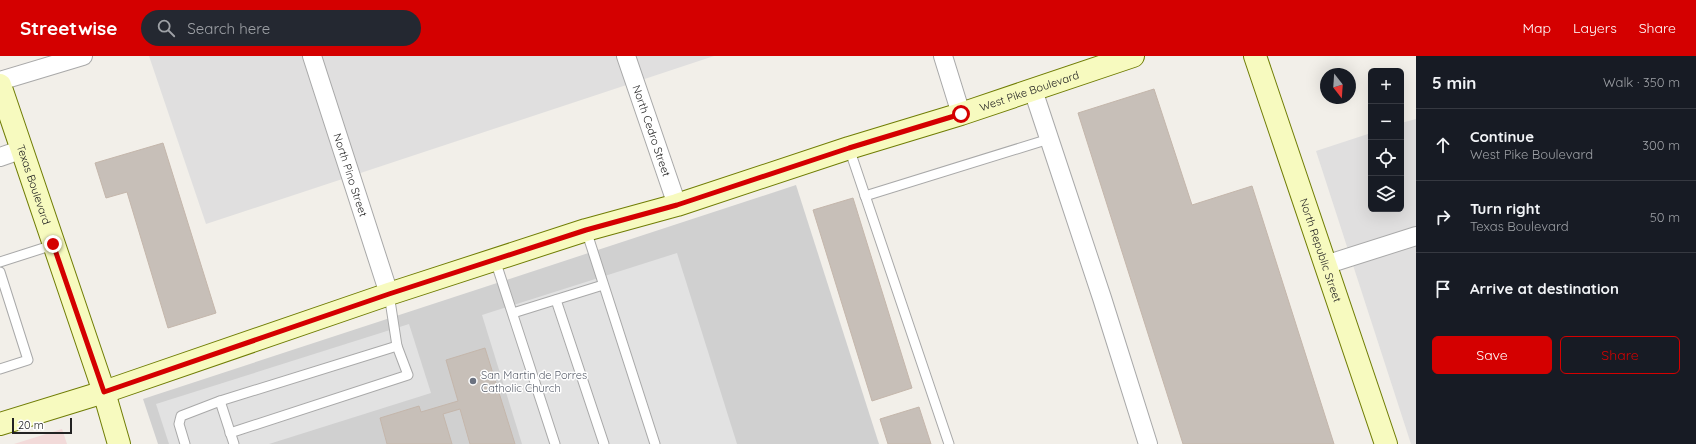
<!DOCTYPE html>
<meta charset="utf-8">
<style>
body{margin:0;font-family:Quicksand,sans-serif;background:#242831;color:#f1f3f6}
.controls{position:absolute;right:12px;top:12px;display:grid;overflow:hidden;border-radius:6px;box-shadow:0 4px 16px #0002}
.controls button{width:36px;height:36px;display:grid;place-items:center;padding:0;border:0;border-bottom:1px solid #363941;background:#171b24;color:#f1f3f6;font:20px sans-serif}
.compass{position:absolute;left:1320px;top:12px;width:36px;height:36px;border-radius:50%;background:#171b24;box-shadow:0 4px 16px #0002;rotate:163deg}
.scale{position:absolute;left:12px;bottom:10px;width:60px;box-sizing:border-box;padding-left:4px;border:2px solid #222;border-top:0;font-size:11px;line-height:14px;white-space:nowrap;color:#222;-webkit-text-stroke:3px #fff;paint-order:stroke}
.stop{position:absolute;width:12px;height:12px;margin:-9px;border:3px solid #d40000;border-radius:50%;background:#fff}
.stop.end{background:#d40000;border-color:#fff;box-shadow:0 1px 4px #0008}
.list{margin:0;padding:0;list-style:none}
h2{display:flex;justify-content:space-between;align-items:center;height:52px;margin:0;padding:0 16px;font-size:17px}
h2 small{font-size:13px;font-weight:400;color:#9ea1a6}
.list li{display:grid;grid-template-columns:26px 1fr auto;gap:12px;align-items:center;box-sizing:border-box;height:72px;padding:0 16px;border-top:1px solid #363941}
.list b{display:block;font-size:15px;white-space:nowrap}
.list p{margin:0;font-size:13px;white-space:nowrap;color:#9ea1a6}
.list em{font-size:13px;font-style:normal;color:#9ea1a6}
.actions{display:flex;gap:8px;padding:12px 16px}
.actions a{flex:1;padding:9px 0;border:1px solid #d40000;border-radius:6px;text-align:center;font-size:14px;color:#d40000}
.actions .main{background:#d40000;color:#fff}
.icon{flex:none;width:22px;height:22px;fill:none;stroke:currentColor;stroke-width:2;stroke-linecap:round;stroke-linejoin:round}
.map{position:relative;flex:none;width:1416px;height:388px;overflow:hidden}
header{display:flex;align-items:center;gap:24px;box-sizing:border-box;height:56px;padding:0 20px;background:#d40000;color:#fff}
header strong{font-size:19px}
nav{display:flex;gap:22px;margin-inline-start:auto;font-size:14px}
.search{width:280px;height:36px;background:#242831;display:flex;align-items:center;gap:10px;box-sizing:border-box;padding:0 14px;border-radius:22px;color:#9ea1a6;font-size:15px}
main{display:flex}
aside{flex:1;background:#171b24}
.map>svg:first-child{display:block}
.residential{fill:#e0dfdf}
.commercial{fill:#f2dad9}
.religious{fill:#d0d0d0}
.parking{fill:#e2e2e2}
.building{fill:#c7bfb8;stroke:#c4b6ab}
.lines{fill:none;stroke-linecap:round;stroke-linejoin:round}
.lane-casing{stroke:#a9a9a9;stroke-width:11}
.street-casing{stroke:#a9a9a9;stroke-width:20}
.secondary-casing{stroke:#707d05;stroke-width:24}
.lane{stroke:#fff;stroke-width:9}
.street{stroke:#fff;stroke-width:18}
.secondary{stroke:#f7fabf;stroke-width:22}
.route{stroke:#d40000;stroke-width:5}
.worship-dot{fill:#6b7280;stroke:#fff;stroke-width:1.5}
.labels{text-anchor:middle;stroke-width:3;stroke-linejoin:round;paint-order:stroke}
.street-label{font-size:11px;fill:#222;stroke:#fff}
.worship-label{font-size:11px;fill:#5b616d;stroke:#fff;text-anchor:start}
</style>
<header>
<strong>Streetwise</strong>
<div class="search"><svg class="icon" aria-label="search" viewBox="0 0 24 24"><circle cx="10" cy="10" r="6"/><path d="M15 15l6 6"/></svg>Search here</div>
<nav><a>Map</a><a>Layers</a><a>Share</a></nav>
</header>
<main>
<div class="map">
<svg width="1416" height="388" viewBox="0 0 1416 388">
<rect width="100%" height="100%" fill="#f2efe9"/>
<!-- residential -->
<g class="residential">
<path d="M 149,0 L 714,0 L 206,168 Z"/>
<path d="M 1416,63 L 1416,388 L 1411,388 L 1316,95 L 1371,77 L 1371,153 L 1401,153 L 1401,67 Z"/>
</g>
<!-- commercial -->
<path class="commercial" d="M 62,373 L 67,388 L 14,388 Z"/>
<!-- religious -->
<path class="religious" d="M 796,129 L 879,388 L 158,388 L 143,343 Z"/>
<!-- parking -->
<g class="parking">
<path d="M 677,197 L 737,388 L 522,388 L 482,259 Z"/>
<path d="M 409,268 L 431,337 L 269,388 L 169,388 L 156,348 Z"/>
</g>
<!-- building -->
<g class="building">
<path d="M 1154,33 L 1192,149 L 1252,130 L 1334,388 L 1183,388 L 1078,57 Z"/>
<path d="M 163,87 L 216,257 L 168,272 L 127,136 L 106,142 L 95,107 Z"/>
<path d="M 853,142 L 912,332 L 872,345 L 813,154 Z"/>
<path d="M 485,292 L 515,388 L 470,388 L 460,353 L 443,358 L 452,388 L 387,388 L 380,362 L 419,350 L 421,356 L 458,345 L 446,304 Z"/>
<path d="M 919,351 L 931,388 L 888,388 L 880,363 Z"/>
</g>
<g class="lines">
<defs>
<g id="lane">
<path d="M 849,92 L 949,388"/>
<path d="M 865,140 L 1049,83"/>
<path d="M 586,174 L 655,388"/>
<path d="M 495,204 L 555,388"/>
<path d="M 0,206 L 53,189"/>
<path d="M 0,216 L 28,304 L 0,313"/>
<path d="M 556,244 L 604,388"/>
<path d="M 513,257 L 603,229"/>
<path d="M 220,345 L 397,290"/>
<path d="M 230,377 L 408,319 L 397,290 L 389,238"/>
<path d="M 185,388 L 179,368 L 181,360 L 220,345 L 234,388"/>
</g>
<g id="street">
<path id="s1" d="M 312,0 L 389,238"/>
<path id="s2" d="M 626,0 L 677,149"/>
<path d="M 943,0 L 961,58"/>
<path d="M 0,25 L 83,0"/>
<path d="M 1033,34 L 1102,242 L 1148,388"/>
<path d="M 0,101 L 23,93"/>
<path d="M 1325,209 L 1416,180"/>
</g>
<g id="secondary">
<path id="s3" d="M 1255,0 L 1386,388"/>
<path id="s4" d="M 0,29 L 104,336 L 119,388"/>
<path id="s5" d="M 0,368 L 104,336 L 389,238 L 586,174 L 677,149 L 849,92 L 961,58 L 1133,0"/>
</g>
</defs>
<!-- lane casing -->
<use href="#lane" class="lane-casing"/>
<!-- street casing -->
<use href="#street" class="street-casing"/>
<!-- secondary casing -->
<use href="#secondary" class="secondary-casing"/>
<!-- lane -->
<use href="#lane" class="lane"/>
<!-- street -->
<use href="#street" class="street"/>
<!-- secondary -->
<use href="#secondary" class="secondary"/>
</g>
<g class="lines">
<!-- route -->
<path class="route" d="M 53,188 L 104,336 L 389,238 L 586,174 L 677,149 L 849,92 L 961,58"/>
</g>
<!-- markers -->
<circle class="worship-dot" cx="473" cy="325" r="4"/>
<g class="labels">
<!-- street labels -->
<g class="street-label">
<text dy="4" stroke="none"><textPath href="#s5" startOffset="1082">West Pike Boulevard</textPath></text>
<text dy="4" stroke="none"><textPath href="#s2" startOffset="79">North Cedro Street</textPath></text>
<text dy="4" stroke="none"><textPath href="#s1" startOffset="125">North Pino Street</textPath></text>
<text dy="4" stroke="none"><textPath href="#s4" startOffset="105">Texas Boulevard</textPath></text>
<text dy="4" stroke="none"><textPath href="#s3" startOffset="205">North Republic Street</textPath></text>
</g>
<!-- worship labels -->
<g class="worship-label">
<text x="481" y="323">San Martin de Porres<tspan x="481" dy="13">Catholic Church</tspan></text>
</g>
</g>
</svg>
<div class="controls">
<button>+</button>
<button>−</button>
<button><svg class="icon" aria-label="locate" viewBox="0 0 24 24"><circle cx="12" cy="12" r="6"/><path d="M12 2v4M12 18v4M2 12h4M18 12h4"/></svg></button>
<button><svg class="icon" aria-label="layers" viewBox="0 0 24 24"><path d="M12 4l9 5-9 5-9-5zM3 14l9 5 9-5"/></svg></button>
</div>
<svg class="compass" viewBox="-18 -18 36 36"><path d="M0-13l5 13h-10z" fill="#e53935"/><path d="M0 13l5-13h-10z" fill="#9ea1a6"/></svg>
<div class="scale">20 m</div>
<div class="stop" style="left:961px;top:58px"></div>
<div class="stop end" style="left:53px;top:188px"></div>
</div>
<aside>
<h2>5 min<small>Walk · 350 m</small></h2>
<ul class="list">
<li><svg class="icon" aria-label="ahead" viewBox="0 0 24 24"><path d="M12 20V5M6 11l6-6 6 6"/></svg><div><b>Continue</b><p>West Pike Boulevard</p></div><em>300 m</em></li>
<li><svg class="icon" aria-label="right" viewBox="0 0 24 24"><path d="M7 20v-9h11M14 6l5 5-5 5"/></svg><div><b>Turn right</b><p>Texas Boulevard</p></div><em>50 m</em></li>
<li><svg class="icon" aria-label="arrive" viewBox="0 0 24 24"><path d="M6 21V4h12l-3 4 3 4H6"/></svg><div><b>Arrive at destination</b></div></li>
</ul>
<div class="actions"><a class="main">Save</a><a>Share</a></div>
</aside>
</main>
